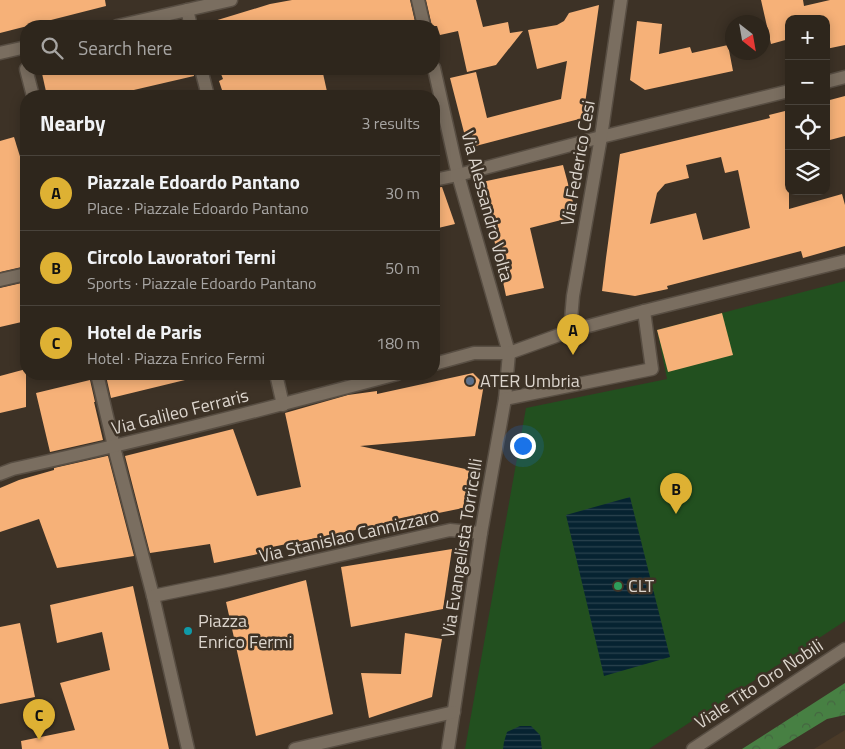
<!DOCTYPE html>
<meta charset="utf-8">
<style>
body{margin:0;font-family:"Titillium Web",sans-serif;background:#362e25;color:#f1f3f6}
.controls{position:absolute;right:15px;top:15px;display:grid;overflow:hidden;border-radius:10px;box-shadow:0 2px 12px #0003}
.controls button{width:45px;height:45px;display:grid;place-items:center;padding:0;border:0;border-bottom:1px solid #49433b;background:#2e261c;color:#f1f3f6;font:25px sans-serif}
.compass{position:absolute;left:725px;top:15px;width:45px;height:45px;border-radius:50%;background:#2e261c;box-shadow:0 2px 12px #0003;rotate:149deg}
.you{position:absolute;left:522px;top:445px;width:18px;height:18px;margin:-12px;border:4px solid #fff;border-radius:50%;background:#1a73e8;box-shadow:0 0 0 8px #1a73e833}
.badge{display:grid;place-items:center;width:32px;height:32px;border-radius:50%;background:#deb133;color:#111;font-size:16px;font-weight:700}
.pin{position:absolute;translate:-50% -41px;filter:drop-shadow(0 1px 2px #0008)}
.pin::after{content:'';position:absolute;top:26px;width:18px;height:15px;background:inherit;clip-path:polygon(0 0,100% 0,50% 100%)}
.list{margin:0;padding:0;list-style:none}
h2{display:flex;justify-content:space-between;align-items:center;height:65px;margin:0;padding:0 20px;font-size:21px}
h2 small{font-size:16px;font-weight:400;color:#a7a5a3}
.list li{display:grid;grid-template-columns:32px 1fr auto;gap:15px;align-items:center;box-sizing:border-box;height:75px;padding:0 20px;border-top:1px solid #49433b}
.list b{display:block;font-size:19px;white-space:nowrap}
.list p{margin:0;font-size:16px;white-space:nowrap;color:#a7a5a3}
.list em{font-size:16px;font-style:normal;color:#a7a5a3}
.icon{flex:none;width:28px;height:28px;fill:none;stroke:currentColor;stroke-width:2;stroke-linecap:round;stroke-linejoin:round}
.map{position:relative;flex:none;width:845px;height:749px;overflow:hidden}
.search{position:absolute;background:#2e261c;box-shadow:0 2px 12px #0003;left:20px;top:20px;width:420px;height:55px;display:flex;align-items:center;gap:12px;box-sizing:border-box;padding:0 18px;border-radius:20px;color:#a7a5a3;font-size:19px}
.panel{position:absolute;background:#2e261c;box-shadow:0 2px 12px #0003;left:20px;top:90px;width:420px;height:290px;border-radius:20px}
.map>svg:first-child{display:block}
.built{fill:#4a3a28}
.forest{fill:url(#forest-crowns)}
.garden{fill:#22501f}
.water{fill:url(#water-rules)}
.building{fill:#f6b178;fill-rule:evenodd}
.lines{fill:none;stroke-linecap:round;stroke-linejoin:round}
.minor-casing{stroke:#584e43;stroke-width:15}
.tertiary-casing{stroke:#584e43;stroke-width:15}
.minor{stroke:#7a6e60;stroke-width:12}
.tertiary{stroke:#7a6e60;stroke-width:12}
.service-dot{fill:#5c6f8a;stroke:#3d3226;stroke-width:2}
.leisure-dot{fill:#2e9e5b;stroke:#3d3226;stroke-width:2}
.culture-dot{fill:#0f9aa8;stroke:#3d3226;stroke-width:2}
.labels{text-anchor:middle;stroke-width:5;stroke-linejoin:round;paint-order:stroke}
.street-label{font-size:18px;fill:#dcd5cd;stroke:#3d3226}
.poi-label{font-size:18px;fill:#dcd5cd;stroke:#3d3226;text-anchor:start}
</style>
<div class="map">
<svg width="845" height="749" viewBox="0 0 845 749">
<defs>
<pattern id="forest-crowns" width="20" height="18" patternUnits="userSpaceOnUse" patternTransform="scale(1.25)"><rect width="20" height="18" fill="#478043"/><path d="M2 6a3 3 0 1 1 6 0M12 15a3 3 0 1 1 6 0" fill="none" stroke="#456641"/></pattern>
<pattern id="water-rules" width="6" height="5" patternUnits="userSpaceOnUse" patternTransform="scale(1.25)"><rect width="6" height="5" fill="#062331"/><path d="M0 2.5h6" fill="none" stroke="#2a424e"/></pattern>
</defs>
<rect width="100%" height="100%" fill="#3d3226"/>
<!-- built -->
<path class="built" d="M 845,730 L 845,749 L 814,749 Z"/>
<!-- forest -->
<path class="forest" d="M 845,683 L 845,715 L 827,719 L 778,749 L 742,749 Z"/>
<!-- garden -->
<path class="garden" d="M 845,281 L 845,621 L 649,749 L 465,749 L 526,408 L 667,379 L 657,330 Z"/>
<!-- water -->
<g class="water">
<path d="M 630,497 L 670,657 L 604,676 L 566,515 Z"/>
<path d="M 520,726 L 531,726 L 540,735 L 542,749 L 503,749 L 504,742 L 507,732 Z"/>
</g>
<!-- building -->
<g class="building">
<path d="M 0,0 L 105,0 L 106,6 L 0,33 Z"/>
<path d="M 292,0 L 410,0 L 416,26 L 211,26 L 211,22 L 270,4 Z"/>
<path d="M 426,0 L 476,0 L 483,27 L 508,22 L 510,33 L 523,31 L 496,65 L 467,72 L 458,31 L 440,35 L 437,26 L 432,26 Z"/>
<path d="M 761,0 L 803,0 L 804,6 L 830,0 L 845,0 L 845,45 L 826,49 L 826,19 L 789,19 L 789,39 L 771,44 Z"/>
<path d="M 599,5 L 583,118 L 468,148 L 450,78 L 476,72 L 487,118 L 561,99 L 567,61 L 537,69 L 528,30 L 557,25 L 564,21 L 569,13 Z"/>
<path d="M 637,21 L 662,24 L 659,54 L 690,47 L 692,53 L 728,45 L 733,71 L 645,90 L 630,80 Z"/>
<path d="M 41,69 L 193,69 L 194,76 L 108,96 L 47,96 Z"/>
<path d="M 219,69 L 322,69 L 328,96 L 224,96 L 219,81 L 223,79 Z"/>
<path d="M 845,96 L 845,136 L 826,141 L 826,101 Z"/>
<path d="M 789,110 L 789,209 L 842,194 L 845,205 L 845,246 L 803,258 L 801,251 L 667,286 L 668,289 L 635,296 L 602,291 L 606,258 L 620,154 L 770,118 L 769,115 ZM 721,157 L 725,173 L 738,170 L 750,228 L 703,240 L 696,213 L 650,224 L 657,193 L 665,184 L 689,178 L 686,165 Z"/>
<path d="M 14,137 L 26,176 L 26,266 L 0,272 L 0,141 Z"/>
<path d="M 563,165 L 574,206 L 569,218 L 530,228 L 544,288 L 506,296 L 482,182 Z"/>
<path d="M 442,187 L 455,224 L 434,229 L 434,188 Z"/>
<path d="M 26,282 L 26,321 L 0,327 L 0,288 Z"/>
<path d="M 722,313 L 733,355 L 668,372 L 657,330 Z"/>
<path d="M 26,369 L 26,407 L 0,413 L 0,376 Z"/>
<path d="M 473,373 L 484,384 L 475,436 L 360,446 L 470,470 L 463,508 L 267,548 L 268,552 L 214,563 L 210,544 L 150,553 L 125,456 L 233,429 L 257,496 L 301,487 L 285,413 L 348,395 L 377,391 L 377,394 Z"/>
<path d="M 116,374 L 185,374 L 185,380 L 111,398 L 106,376 Z"/>
<path d="M 90,380 L 95,402 L 94,402 L 103,440 L 50,452 L 36,393 Z"/>
<path d="M 107,456 L 108,456 L 134,556 L 57,568 L 39,519 L 0,532 L 0,488 L 19,480 L 54,470 L 54,468 Z"/>
<path d="M 452,549 L 443,609 L 351,627 L 341,567 Z"/>
<path d="M 306,580 L 333,714 L 256,736 L 226,602 Z"/>
<path d="M 133,586 L 169,749 L 22,749 L 21,741 L 75,730 L 60,683 L 110,670 L 102,632 L 57,643 L 50,605 Z"/>
<path d="M 20,623 L 35,697 L 0,704 L 0,627 Z"/>
<path d="M 405,633 L 442,639 L 432,697 L 369,718 L 361,673 L 401,674 Z"/>
</g>
<g class="lines">
<defs>
<g id="minor">
<path d="M 418,0 L 424,26"/>
<path d="M 187,10 L 191,26"/>
<path d="M 117,26 L 231,0"/>
<path d="M 0,53 L 26,47"/>
<path d="M 434,68 L 458,175 L 509,353 L 505,399 L 481,533 L 448,749"/>
<path d="M 26,69 L 33,96"/>
<path d="M 201,69 L 208,96"/>
<path d="M 826,82 L 845,77"/>
<path d="M 434,180 L 458,175 L 601,137 L 789,91"/>
<path d="M 0,280 L 26,274"/>
<path d="M 644,311 L 845,261"/>
<path d="M 570,331 L 573,296 L 601,137 L 621,0"/>
<path d="M 434,364 L 474,353 L 509,353 L 570,331 L 644,311 L 652,369 L 505,399"/>
<path d="M 97,374 L 116,455 L 153,596 L 188,749"/>
<path d="M 276,374 L 283,405"/>
<path d="M 0,474 L 13,469 C 142,441 270,408 397,374"/>
<path d="M 153,596 L 226,581 L 450,530 L 481,533"/>
<path d="M 295,749 L 454,712"/>
</g>
<path id="tertiary" d="M 693,749 L 845,649"/>
</defs>
<!-- minor casing -->
<use href="#minor" class="minor-casing"/>
<!-- tertiary casing -->
<use href="#tertiary" class="tertiary-casing"/>
<!-- minor -->
<use href="#minor" class="minor"/>
<!-- tertiary -->
<use href="#tertiary" class="tertiary"/>
</g>
<!-- markers -->
<circle class="service-dot" cx="470" cy="381" r="5"/>
<circle class="leisure-dot" cx="618" cy="586" r="5"/>
<circle class="culture-dot" cx="188" cy="631" r="5"/>
<g class="labels">
<!-- street labels -->
<g class="street-label">
<text transform="translate(578 163) rotate(-80)" y="6">Via Federico Cesi</text>
<text transform="translate(487 206) rotate(75)" y="6">Via Alessandro Volta</text>
<text transform="translate(180 412) rotate(-14)" y="6">Via Galileo Ferraris</text>
<text transform="translate(349 536) rotate(-13)" y="6">Via Stanislao Cannizzaro</text>
<text transform="translate(462 548) rotate(-81)" y="6">Via Evangelista Torricelli</text>
<text transform="translate(759 684) rotate(-33)" y="6">Viale Tito Oro Nobili</text>
</g>
<!-- poi labels -->
<g class="poi-label">
<text x="480" y="387">ATER Umbria</text>
<text x="628" y="592">CLT</text>
<text x="198" y="627">Piazza<tspan x="198" dy="21">Enrico Fermi</tspan></text>
</g>
</g>
</svg>
<div class="controls">
<button>+</button>
<button>−</button>
<button><svg class="icon" aria-label="locate" viewBox="0 0 24 24"><circle cx="12" cy="12" r="6"/><path d="M12 2v4M12 18v4M2 12h4M18 12h4"/></svg></button>
<button><svg class="icon" aria-label="layers" viewBox="0 0 24 24"><path d="M12 4l9 5-9 5-9-5zM3 14l9 5 9-5"/></svg></button>
</div>
<svg class="compass" viewBox="-18 -18 36 36"><path d="M0-13l5 13h-10z" fill="#e53935"/><path d="M0 13l5-13h-10z" fill="#a7a5a3"/></svg>
<div class="you"></div>
<div class="pin badge" style="left:573px;top:355px">A</div>
<div class="pin badge" style="left:676px;top:514px">B</div>
<div class="pin badge" style="left:39px;top:740px">C</div>
<div class="search"><svg class="icon" aria-label="search" viewBox="0 0 24 24"><circle cx="10" cy="10" r="6"/><path d="M15 15l6 6"/></svg>Search here</div>
<section class="panel">
<h2>Nearby<small>3 results</small></h2>
<ul class="list">
<li><span class="badge">A</span><div><b>Piazzale Edoardo Pantano</b><p>Place · Piazzale Edoardo Pantano</p></div><em>30 m</em></li>
<li><span class="badge">B</span><div><b>Circolo Lavoratori Terni</b><p>Sports · Piazzale Edoardo Pantano</p></div><em>50 m</em></li>
<li><span class="badge">C</span><div><b>Hotel de Paris</b><p>Hotel · Piazza Enrico Fermi</p></div><em>180 m</em></li>
</ul>
</section>
</div>
